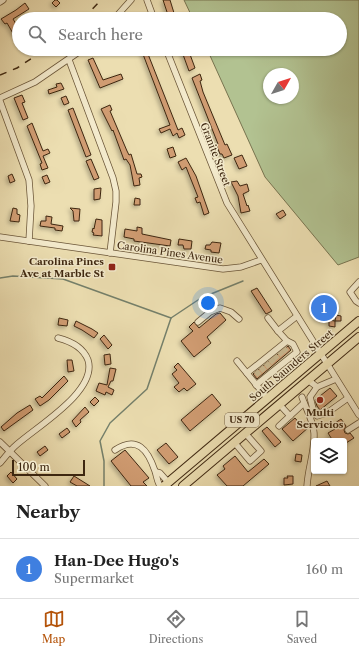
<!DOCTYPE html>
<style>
body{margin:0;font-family:"Libre Caslon Text",serif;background:#f2f2f2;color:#222}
.controls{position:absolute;right:12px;bottom:12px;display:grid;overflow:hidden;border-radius:4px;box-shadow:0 1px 3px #0004}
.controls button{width:36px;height:36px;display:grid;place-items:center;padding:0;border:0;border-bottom:1px solid #e0e0e0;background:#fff;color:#222;font:20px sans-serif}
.compass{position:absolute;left:263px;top:68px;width:36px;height:36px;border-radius:50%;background:#fff;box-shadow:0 1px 3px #0004;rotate:51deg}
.scale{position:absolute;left:12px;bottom:10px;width:73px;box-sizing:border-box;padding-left:4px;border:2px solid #3e2710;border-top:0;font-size:11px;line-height:14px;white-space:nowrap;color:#3e2710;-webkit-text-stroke:3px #f3eacc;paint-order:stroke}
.you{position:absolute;left:208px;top:303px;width:14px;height:14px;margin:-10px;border:3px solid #fff;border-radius:50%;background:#1a73e8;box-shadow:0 0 0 6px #1a73e833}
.badge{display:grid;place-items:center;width:26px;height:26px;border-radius:50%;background:#b45309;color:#fff;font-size:13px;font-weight:700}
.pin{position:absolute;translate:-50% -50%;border:2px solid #fff;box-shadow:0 1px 4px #0006}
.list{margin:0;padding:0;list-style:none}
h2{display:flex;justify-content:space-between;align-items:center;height:52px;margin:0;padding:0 16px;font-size:17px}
h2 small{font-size:13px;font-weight:400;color:#767676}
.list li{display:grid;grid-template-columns:26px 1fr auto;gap:12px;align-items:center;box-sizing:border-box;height:60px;padding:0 16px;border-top:1px solid #e0e0e0}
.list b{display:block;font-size:15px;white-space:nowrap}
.list p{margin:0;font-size:13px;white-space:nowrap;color:#767676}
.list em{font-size:13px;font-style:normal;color:#767676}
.icon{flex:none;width:22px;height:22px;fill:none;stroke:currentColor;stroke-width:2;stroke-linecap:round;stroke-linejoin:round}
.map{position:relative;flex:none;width:359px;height:486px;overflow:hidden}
.search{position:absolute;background:#fff;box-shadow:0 1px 3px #0004;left:12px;right:12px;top:12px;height:44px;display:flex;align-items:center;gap:10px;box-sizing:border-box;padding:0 14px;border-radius:22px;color:#767676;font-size:15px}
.sheet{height:112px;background:#fff}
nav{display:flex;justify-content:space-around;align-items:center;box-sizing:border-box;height:56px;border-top:1px solid #e0e0e0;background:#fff;font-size:11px;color:#767676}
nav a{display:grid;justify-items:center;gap:2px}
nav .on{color:#b45309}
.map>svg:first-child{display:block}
.green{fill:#b2c291;stroke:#787450;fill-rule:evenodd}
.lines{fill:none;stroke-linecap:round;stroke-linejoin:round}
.stream{stroke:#75806b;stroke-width:1.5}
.building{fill:#d09c72;stroke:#3e2710;filter:url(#shadow)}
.minor-tunnel{stroke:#c9b991;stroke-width:5.5;stroke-dasharray:5.5 3;stroke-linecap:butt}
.minor-casing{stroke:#6a5538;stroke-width:7}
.highway-casing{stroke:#3e2710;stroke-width:10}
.minor{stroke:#f3eacc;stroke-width:5.5}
.highway{stroke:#ecdeb1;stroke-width:8}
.rail{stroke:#3e2710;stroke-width:1.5;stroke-dasharray:7 7;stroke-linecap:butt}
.poi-dot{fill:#8f2418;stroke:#f3eacc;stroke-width:1.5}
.labels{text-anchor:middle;stroke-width:3;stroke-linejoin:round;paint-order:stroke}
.shield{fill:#f3eacc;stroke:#746248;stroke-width:1}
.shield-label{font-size:9px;font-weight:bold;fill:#3e2710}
.street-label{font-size:10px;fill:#3e2710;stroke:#f3eacc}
.poi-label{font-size:10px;font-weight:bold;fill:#3e2710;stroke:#f3eacc;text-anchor:end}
</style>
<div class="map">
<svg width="359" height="486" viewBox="0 0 359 486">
<defs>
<filter id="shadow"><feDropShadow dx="-2" dy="2" stdDeviation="2" flood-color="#0004"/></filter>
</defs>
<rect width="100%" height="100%" fill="#ecdeb1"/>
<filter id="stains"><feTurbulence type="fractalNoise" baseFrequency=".005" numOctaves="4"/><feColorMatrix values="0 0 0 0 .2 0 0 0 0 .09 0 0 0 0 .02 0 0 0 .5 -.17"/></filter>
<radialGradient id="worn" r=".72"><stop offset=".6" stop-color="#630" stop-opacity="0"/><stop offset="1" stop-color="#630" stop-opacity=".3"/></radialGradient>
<!-- green -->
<path class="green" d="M 184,0 L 359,0 L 359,257 L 338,265 L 265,177 L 207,49 L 340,49 L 340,19 L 193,19 ZM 269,74 L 293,74 L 293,98 L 269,98 Z"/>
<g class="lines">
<!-- stream -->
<g class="stream">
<path d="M 0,278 L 13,276 L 63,279 L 171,318"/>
<path d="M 104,486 L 104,461 L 100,441 L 110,423 L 147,389 L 171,318 L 201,298 L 243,281"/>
</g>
</g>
<!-- building -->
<g class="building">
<path d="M 55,0 L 57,0 L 60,3 L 56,7 L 52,3 Z"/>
<path d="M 163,0 L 170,0 L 174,13 L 168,15 Z"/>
<path d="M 25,3 L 29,9 L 13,19 L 19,29 L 19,32 L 14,35 L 7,23 L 5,24 L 1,19 L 16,10 Z"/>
<path d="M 141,49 L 146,49 L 178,130 L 182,128 L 185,135 L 179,138 L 177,133 L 173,136 L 170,129 L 161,133 L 159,129 L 170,125 Z"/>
<path d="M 181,49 L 188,49 L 195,68 L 189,71 Z"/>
<path d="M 93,58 L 103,80 L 121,74 L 123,79 L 100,88 L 88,60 Z"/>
<path d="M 200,74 L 202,80 L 200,81 L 203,92 L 225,145 L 227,144 L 232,155 L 224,158 L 222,154 L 220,154 L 216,144 L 218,144 L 192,78 Z"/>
<path d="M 61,83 L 64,89 L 49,94 L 48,90 L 57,87 L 56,84 Z"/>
<path d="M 22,95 L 25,102 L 22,103 L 28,118 L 23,120 L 14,98 Z"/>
<path d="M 66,96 L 69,103 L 64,105 L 61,98 Z"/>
<path d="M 110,105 L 112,110 L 110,111 L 127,151 L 129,155 L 131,154 L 137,174 L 141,174 L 142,177 L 139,178 L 140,185 L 134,186 L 130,165 L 126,159 L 124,160 L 113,130 L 112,131 L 101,109 Z"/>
<path d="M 73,108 L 91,155 L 86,157 L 68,110 Z"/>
<path d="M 32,123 L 43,151 L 48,149 L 50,153 L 43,156 L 48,168 L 42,170 L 40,164 L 42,163 L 27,126 Z"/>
<path d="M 173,147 L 176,156 L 170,158 L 167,149 Z"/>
<path d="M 242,155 L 247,166 L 239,169 L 234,158 Z"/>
<path d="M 186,158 L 196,176 L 209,213 L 204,215 L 200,202 L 197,203 L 195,198 L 198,197 L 186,167 L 182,170 L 178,162 Z"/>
<path d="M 91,159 L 99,178 L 94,180 L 86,161 Z"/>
<path d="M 12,174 L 15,181 L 10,183 L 8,176 Z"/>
<path d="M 47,175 L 50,182 L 45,184 L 42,177 Z"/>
<path d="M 237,181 L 240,186 L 247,184 L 249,191 L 243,194 L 247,206 L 248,205 L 250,211 L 241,213 L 238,196 L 231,182 Z"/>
<path d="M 101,188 L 100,199 L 94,200 L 94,189 Z"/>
<path d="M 135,198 L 140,199 L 140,205 L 134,205 Z"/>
<path d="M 13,208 L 17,209 L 17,214 L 20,215 L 19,222 L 10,221 Z"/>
<path d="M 70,208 L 80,209 L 79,221 L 74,221 L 73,211 Z"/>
<path d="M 283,210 L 286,215 L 280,219 L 276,214 Z"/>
<path d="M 46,216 L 52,217 L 51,224 L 63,226 L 62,231 L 55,230 L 55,228 L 40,226 L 41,221 L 46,221 Z"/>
<path d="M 96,219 L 102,220 L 102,236 L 93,235 L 94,233 L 92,232 L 93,228 L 94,229 Z"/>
<path d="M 137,227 L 142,228 L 142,234 L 171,240 L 170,246 L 134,241 L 134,239 L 124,237 L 125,229 L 137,231 Z"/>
<path d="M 179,239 L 192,241 L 191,249 L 184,249 L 183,245 L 178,245 Z"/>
<path d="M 212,242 L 221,243 L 219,253 L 211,252 L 211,250 L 205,249 L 206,245 L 210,245 Z"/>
<path d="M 257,288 L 272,311 L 266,314 L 251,291 Z"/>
<path d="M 324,298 L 331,306 L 321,314 L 314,306 Z"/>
<path d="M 220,313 L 226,320 L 207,337 L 211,343 L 194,357 L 181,341 L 193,331 L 189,327 L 194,322 L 199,328 L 216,314 Z"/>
<path d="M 336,315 L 341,316 L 341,321 L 335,321 Z"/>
<path d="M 59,318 L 68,320 L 67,326 L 58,325 Z"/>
<path d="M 329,320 L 335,321 L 335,327 L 329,326 Z"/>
<path d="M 76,321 L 92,329 L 98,333 L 94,338 L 82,330 L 74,326 Z"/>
<path d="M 104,335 L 112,345 L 108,349 L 100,339 Z"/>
<path d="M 288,346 L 291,350 L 257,379 L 253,374 Z"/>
<path d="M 110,354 L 111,364 L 105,365 L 104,355 Z"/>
<path d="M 67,360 L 72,360 L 74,371 L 68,372 Z"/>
<path d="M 178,363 L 196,384 L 187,391 L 184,388 L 179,392 L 174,387 L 179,383 L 172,374 L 177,370 L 174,367 Z"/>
<path d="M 110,368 L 116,369 L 113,381 L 111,381 L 108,387 L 114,390 L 112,395 L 106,392 L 105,395 L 96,391 L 99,383 L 107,385 Z"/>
<path d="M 64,376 L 68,381 L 49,400 L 40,406 L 35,399 L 40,396 L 42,398 Z"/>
<path d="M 330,388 L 337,396 L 320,410 L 317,406 L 315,400 Z"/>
<path d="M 212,394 L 221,405 L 190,431 L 181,420 Z"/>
<path d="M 95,397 L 99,401 L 94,406 L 90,402 Z"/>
<path d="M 30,405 L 33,410 L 4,431 L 1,427 L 17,413 Z"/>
<path d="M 85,407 L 89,412 L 80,420 L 81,422 L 76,427 L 72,421 Z"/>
<path d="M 295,418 L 301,425 L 305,422 L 309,427 L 293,441 L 282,429 Z"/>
<path d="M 341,419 L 346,426 L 344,430 L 345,433 L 348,434 L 350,433 L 354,438 L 346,443 L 344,441 L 333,441 L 328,433 L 335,429 L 332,425 Z"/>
<path d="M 267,427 L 281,442 L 275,447 L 262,431 Z"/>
<path d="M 67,428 L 70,432 L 62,438 L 59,434 Z"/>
<path d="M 166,443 L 178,457 L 169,464 L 157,450 Z"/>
<path d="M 45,446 L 48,450 L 40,456 L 37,452 Z"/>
<path d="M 125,450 L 149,478 L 143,482 L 147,486 L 131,486 L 111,461 Z"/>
<path d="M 296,454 L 302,455 L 301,462 L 295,461 Z"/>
<path d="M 235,456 L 248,472 L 264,459 L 269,464 L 243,486 L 227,486 L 217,475 L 225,469 L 223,466 Z"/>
<path d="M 11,472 L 17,479 L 13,483 L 7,476 Z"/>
<path d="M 74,476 L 90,486 L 77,486 L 70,482 Z"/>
<path d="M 287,476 L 293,476 L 293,484 L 284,485 L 284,478 L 288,478 Z"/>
<path d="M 327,481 L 330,486 L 316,486 Z"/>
</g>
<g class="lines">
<!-- minor-tunnel -->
<g class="minor-tunnel">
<path d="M 283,348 L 288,353"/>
<path d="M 279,351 L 284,357"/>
<path d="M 274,355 L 279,361"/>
<path d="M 270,359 L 275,364"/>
<path d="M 266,363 L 270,368"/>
<path d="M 261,367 L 265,372"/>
<path d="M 256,371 L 261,377"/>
</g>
<defs>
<g id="minor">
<path d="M 147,0 L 154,19"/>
<path d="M 0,2 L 3,0"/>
<path d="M 114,19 L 131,0"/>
<path d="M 166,49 L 227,203 L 359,415"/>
<path d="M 69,60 L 113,178 L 116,191 L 116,202 L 110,253"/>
<path d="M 0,98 L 35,82 L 83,49"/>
<path d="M 0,101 L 29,180 L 31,206 L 29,241"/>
<path d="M 0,237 L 223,269 L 241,267 L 261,260"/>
<path d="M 359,282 L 350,292 L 356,301 L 359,303"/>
<path d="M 268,318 L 278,331"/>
<path d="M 198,322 L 210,312 L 220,308 L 231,312 L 239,319"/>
<path d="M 237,361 L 267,398"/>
<path d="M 247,373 L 287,341 L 278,331 L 297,316"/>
<path d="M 308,380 L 317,387 L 336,379"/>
<path d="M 256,385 L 297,352 L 293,344 L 287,341"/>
<path d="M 317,387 L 310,397 L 313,409 L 317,416 L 327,413 L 348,398"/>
<path d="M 302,397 C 306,409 313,420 314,433 C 315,451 308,468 307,486"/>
<path d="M 279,404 L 290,416"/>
<path d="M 279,426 L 304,403"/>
<path d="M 348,430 L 359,423"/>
<path d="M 0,442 L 45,486"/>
<path d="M 234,442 L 250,461 L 261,451 L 245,433"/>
<path d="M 115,450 C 137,435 148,450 155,471 C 157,477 157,481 160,486"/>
<path d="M 0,463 C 5,457 9,452 14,447 C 34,428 98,392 88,360 C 83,347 70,341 58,338"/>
<path d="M 156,472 L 160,473 L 168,482"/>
</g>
<g id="highway">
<path d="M 164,486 L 359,321"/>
<path d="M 183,486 L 359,337"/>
</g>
</defs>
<!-- minor casing -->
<use href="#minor" class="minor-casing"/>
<!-- highway casing -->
<use href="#highway" class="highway-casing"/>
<!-- minor -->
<use href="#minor" class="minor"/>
<!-- highway -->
<use href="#highway" class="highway"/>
<!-- rail -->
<g class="rail">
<path d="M 83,19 L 101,0"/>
<path d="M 0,75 L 17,68 L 46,49"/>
</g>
</g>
<!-- markers -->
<g class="poi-dot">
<rect x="108" y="263" width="8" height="8" rx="2"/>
<circle cx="320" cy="400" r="4"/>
</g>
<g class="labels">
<!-- shield labels -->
<rect class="shield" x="225" y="413" width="34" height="14" rx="3"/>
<g class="shield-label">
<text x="242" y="423">US 70</text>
</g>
<!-- street labels -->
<g class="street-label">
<text transform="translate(216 154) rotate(69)" y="4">Granite Street</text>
<text transform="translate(170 252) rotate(8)" y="4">Carolina Pines Avenue</text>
<text transform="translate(291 365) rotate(-40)" y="4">South Saunders Street</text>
</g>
<!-- poi labels -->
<g class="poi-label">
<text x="104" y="265">Carolina Pines<tspan x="104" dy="12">Ave at Marble St</tspan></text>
<text x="320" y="416" text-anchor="middle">Multi<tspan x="320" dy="12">Servicios</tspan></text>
</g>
</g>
<rect width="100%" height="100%" filter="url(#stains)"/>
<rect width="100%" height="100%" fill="url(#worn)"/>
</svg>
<div class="controls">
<button><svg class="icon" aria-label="layers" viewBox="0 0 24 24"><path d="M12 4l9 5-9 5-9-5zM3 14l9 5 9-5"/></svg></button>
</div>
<svg class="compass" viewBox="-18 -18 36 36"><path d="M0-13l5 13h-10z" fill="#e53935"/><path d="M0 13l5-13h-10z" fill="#767676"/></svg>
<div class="scale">100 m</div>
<div class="you"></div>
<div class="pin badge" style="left:324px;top:308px;background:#3f7fe0">1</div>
<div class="search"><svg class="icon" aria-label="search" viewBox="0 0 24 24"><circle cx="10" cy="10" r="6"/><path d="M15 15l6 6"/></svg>Search here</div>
</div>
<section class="sheet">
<h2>Nearby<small></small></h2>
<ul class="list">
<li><span class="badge" style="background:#3f7fe0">1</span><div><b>Han-Dee Hugo's</b><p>Supermarket</p></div><em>160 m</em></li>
</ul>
</section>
<nav>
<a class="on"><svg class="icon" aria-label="map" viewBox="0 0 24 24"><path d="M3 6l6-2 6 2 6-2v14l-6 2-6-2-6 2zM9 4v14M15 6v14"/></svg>Map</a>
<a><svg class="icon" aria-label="directions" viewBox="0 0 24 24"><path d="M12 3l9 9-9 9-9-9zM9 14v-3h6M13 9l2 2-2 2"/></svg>Directions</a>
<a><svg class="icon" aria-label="saved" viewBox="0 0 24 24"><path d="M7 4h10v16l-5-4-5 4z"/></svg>Saved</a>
</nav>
